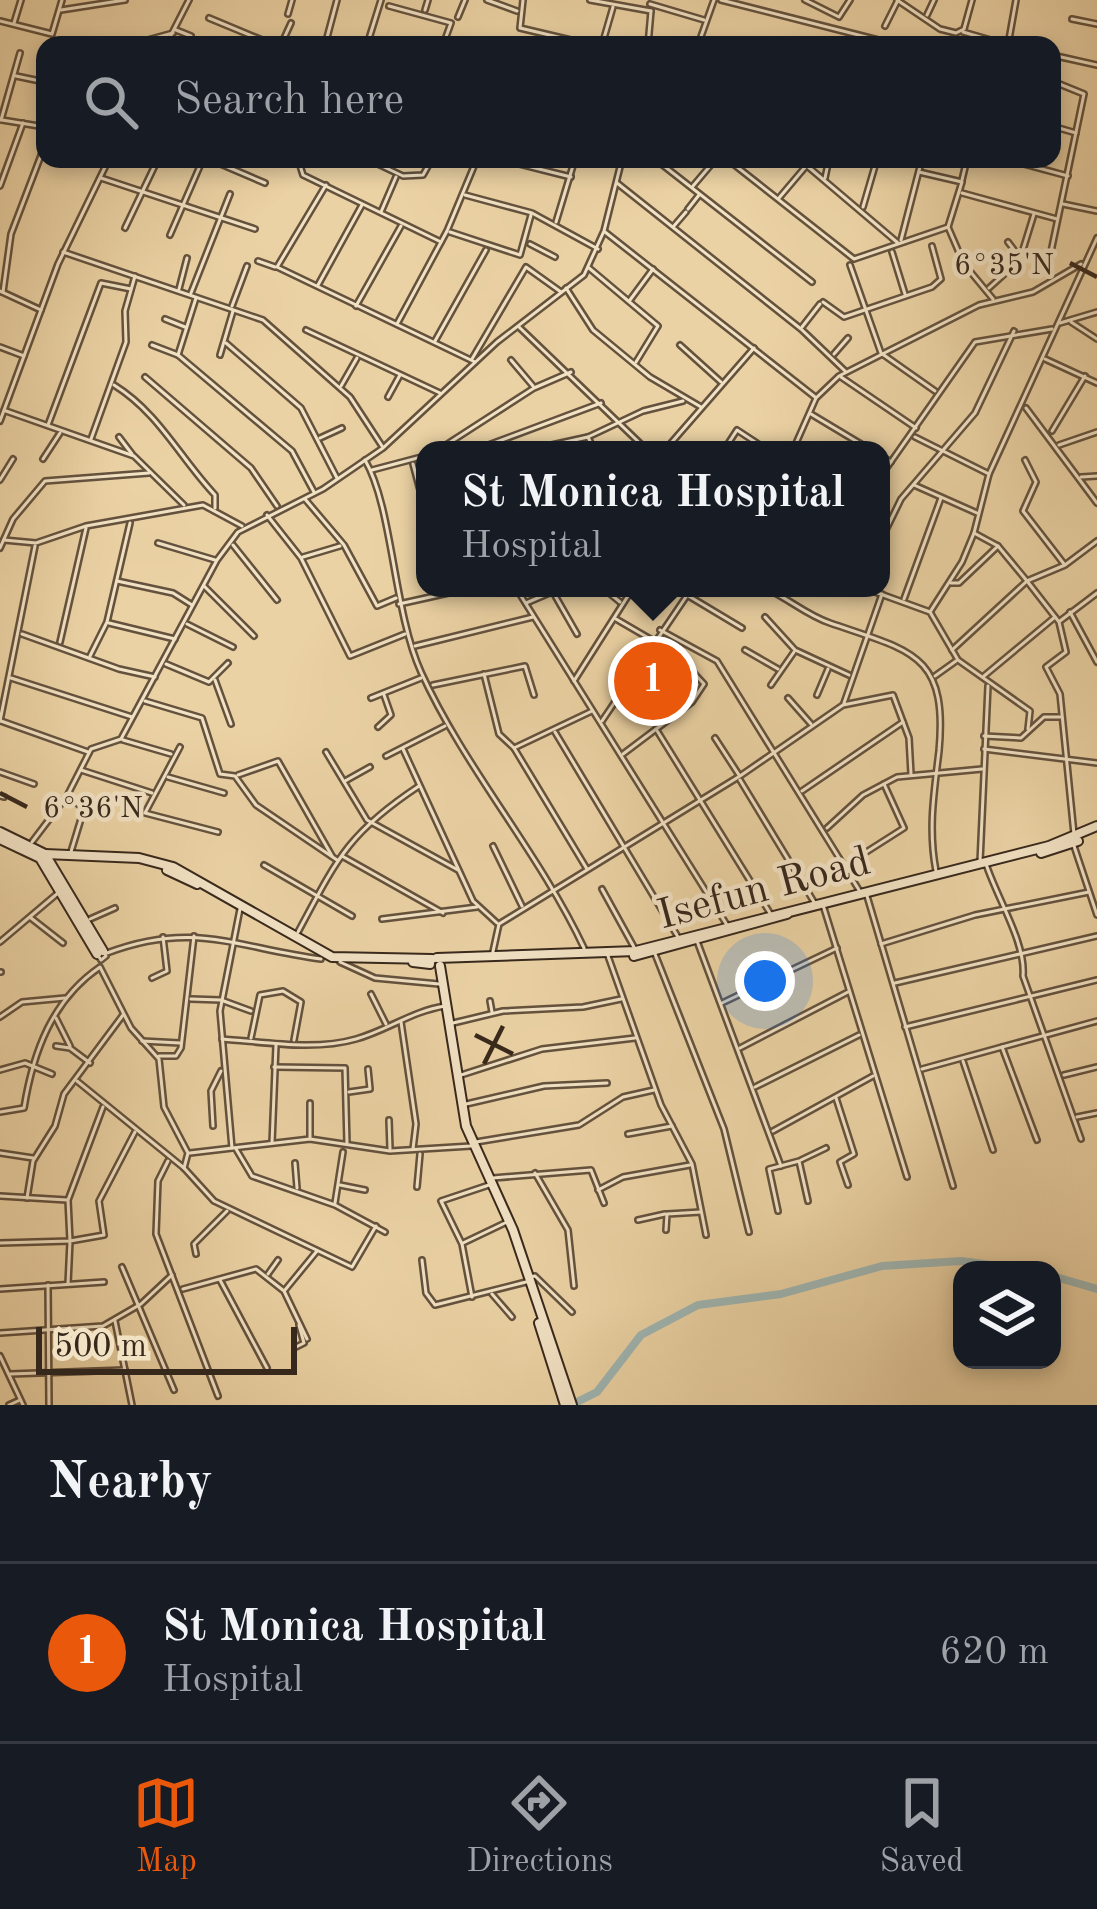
<!DOCTYPE html>
<meta charset="utf-8">
<style>
body{margin:0;font-family:"Old Standard TT",serif;background:#20242c;color:#f1f3f6}
.controls{position:absolute;right:36px;bottom:36px;display:grid;overflow:hidden;border-radius:24px;box-shadow:0 6px 18px #0003}
.controls button{width:108px;height:108px;display:grid;place-items:center;padding:0;border:0;border-bottom:3px solid #363941;background:#171b24;color:#f1f3f6;font:60px sans-serif}
.scale{position:absolute;left:36px;bottom:30px;width:261px;box-sizing:border-box;padding-left:12px;border:6px solid #37281c;border-top:0;font-size:33px;line-height:42px;white-space:nowrap;color:#37281c;-webkit-text-stroke:9px #f2e2c4;paint-order:stroke}
.you{position:absolute;left:765px;top:981px;width:42px;height:42px;margin:-30px;border:9px solid #fff;border-radius:50%;background:#1a73e8;box-shadow:0 0 0 18px #1a73e833}
.badge{display:grid;place-items:center;width:78px;height:78px;border-radius:50%;background:#ea580c;color:#fff;font-size:39px;font-weight:700}
.pin{position:absolute;translate:-50% -50%;border:6px solid #fff;box-shadow:0 3px 12px #0006}
.popup{position:absolute;left:416px;top:441px;width:474px;height:156px;box-sizing:border-box;display:grid;place-content:center;border-radius:24px;background:#171b24;filter:drop-shadow(0 3px 9px #0005);font-size:39px;white-space:nowrap;color:#9ea1a6}
.popup b{font-size:45px;color:#f1f3f6}
.popup::after{content:'';position:absolute;left:50%;top:100%;margin-left:-24px;border:24px solid transparent;border-top-color:#171b24}
.list{margin:0;padding:0;list-style:none}
h2{display:flex;justify-content:space-between;align-items:center;height:156px;margin:0;padding:0 48px;font-size:51px}
h2 small{font-size:39px;font-weight:400;color:#9ea1a6}
.list li{display:grid;grid-template-columns:78px 1fr auto;gap:36px;align-items:center;box-sizing:border-box;height:180px;padding:0 48px;border-top:3px solid #363941}
.list b{display:block;font-size:45px;white-space:nowrap}
.list p{margin:0;font-size:39px;white-space:nowrap;color:#9ea1a6}
.list em{font-size:39px;font-style:normal;color:#9ea1a6}
.icon{flex:none;width:66px;height:66px;fill:none;stroke:currentColor;stroke-width:2;stroke-linecap:round;stroke-linejoin:round}
.map{position:relative;flex:none;width:1097px;height:1405px;overflow:hidden}
.search{position:absolute;background:#171b24;box-shadow:0 6px 18px #0003;left:36px;right:36px;top:36px;height:132px;display:flex;align-items:center;gap:30px;box-sizing:border-box;padding:0 42px;border-radius:24px;color:#9ea1a6;font-size:45px}
.sheet{height:336px;background:#171b24}
nav{display:flex;justify-content:space-around;align-items:center;box-sizing:border-box;height:168px;border-top:3px solid #363941;background:#171b24;font-size:33px;color:#9ea1a6}
nav a{display:grid;justify-items:center;gap:6px}
nav .on{color:#ea580c}
.map>svg:first-child{display:block}
.lines{fill:none;stroke-linecap:round;stroke-linejoin:round}
.river{stroke:#9eb5b2;stroke-width:8}
.street-casing{stroke:#64523e;stroke-width:8}
.secondary-casing{stroke:#37281c;stroke-width:12}
.street{stroke:#f2e2c4;stroke-width:3}
.secondary{stroke:#f2e2c4;stroke-width:8}
.ticks{fill:none;stroke:#37281c;stroke-width:4.5}
.labels{text-anchor:middle;stroke-width:9;stroke-linejoin:round;paint-order:stroke}
.street-label{font-size:42px;fill:#37281c;stroke:#f2e2c4}
.ticks-label{font-size:30px;text-anchor:middle;fill:#37281c;stroke:#f2e2c4;stroke-width:9;stroke-linejoin:round;paint-order:stroke}
</style>
<div class="map">
<svg width="1097" height="1405" viewBox="0 0 1097 1405">
<rect width="100%" height="100%" fill="#ebd2a4"/>
<filter id="stains"><feTurbulence type="fractalNoise" baseFrequency=".00167" numOctaves="4"/><feColorMatrix values="0 0 0 0 .2 0 0 0 0 .09 0 0 0 0 .02 0 0 0 .5 -.17"/></filter>
<radialGradient id="worn" r=".72"><stop offset=".6" stop-color="#630" stop-opacity="0"/><stop offset="1" stop-color="#630" stop-opacity=".3"/></radialGradient>
<g class="lines">
<!-- river -->
<g class="river">
<path d="M 1052,1276 L 1097,1289"/>
<path d="M 571,1405 L 597,1392 L 641,1335 L 698,1305 L 781,1294 L 882,1266 L 961,1261 L 1030,1270"/>
</g>
<defs>
<g id="street">
<path d="M 487,0 L 517,11"/>
<path d="M 523,0 L 520,28 L 592,45"/>
<path d="M 590,0 L 651,11"/>
<path d="M 721,0 L 898,45"/>
<path d="M 805,0 L 839,17 L 850,0"/>
<path d="M 897,0 L 940,29 L 956,33 L 964,29 L 972,0"/>
<path d="M 650,4 L 704,20"/>
<path d="M 389,6 L 451,23 L 443,45"/>
<path d="M 61,10 L 125,0"/>
<path d="M 425,10 L 428,0"/>
<path d="M 288,14 L 292,0"/>
<path d="M 927,15 L 934,0"/>
<path d="M 458,17 L 465,0"/>
<path d="M 209,18 L 274,45"/>
<path d="M 1072,19 L 1097,24"/>
<path d="M 0,21 L 52,34 L 62,0"/>
<path d="M 14,23 L 21,0"/>
<path d="M 885,26 L 897,2"/>
<path d="M 176,30 L 191,36"/>
<path d="M 963,32 L 1008,45"/>
<path d="M 702,40 L 719,45"/>
<path d="M 129,45 L 173,33"/>
<path d="M 166,45 L 189,0"/>
<path d="M 281,45 L 291,23"/>
<path d="M 325,45 L 337,0"/>
<path d="M 367,45 L 381,0"/>
<path d="M 602,45 L 613,7"/>
<path d="M 648,45 L 651,11"/>
<path d="M 698,45 L 714,0"/>
<path d="M 1008,45 L 1016,0"/>
<path d="M 1052,55 L 1097,65"/>
<path d="M 16,76 L 45,82"/>
<path d="M 1,120 L 20,53"/>
<path d="M 2,120 L 45,127"/>
<path d="M 1052,126 L 1076,133"/>
<path d="M 209,159 L 265,183"/>
<path d="M 298,159 L 303,175 L 441,242"/>
<path d="M 367,159 L 403,176 L 423,175 L 432,159"/>
<path d="M 499,159 L 571,177"/>
<path d="M 595,159 L 619,163"/>
<path d="M 655,159 L 812,282"/>
<path d="M 727,159 L 854,259 L 948,227 L 962,182 L 919,172"/>
<path d="M 799,159 L 898,243"/>
<path d="M 1005,159 L 1068,176"/>
<path d="M 101,178 L 255,229"/>
<path d="M 825,178 L 829,159"/>
<path d="M 962,180 L 967,159"/>
<path d="M 617,183 L 801,329 L 845,371"/>
<path d="M 326,185 L 277,267 L 475,362"/>
<path d="M 0,186 L 23,123"/>
<path d="M 693,186 L 716,159"/>
<path d="M 962,193 L 1057,219"/>
<path d="M 465,195 L 532,213 L 598,249"/>
<path d="M 779,198 L 807,165"/>
<path d="M 1063,204 L 1097,211"/>
<path d="M 863,207 L 877,159"/>
<path d="M 688,209 L 699,195"/>
<path d="M 381,212 L 396,177"/>
<path d="M 556,222 L 575,159"/>
<path d="M 673,227 L 686,212"/>
<path d="M 948,227 L 964,264 L 993,299"/>
<path d="M 125,228 L 158,159"/>
<path d="M 450,232 L 520,255 L 531,215"/>
<path d="M 605,232 L 815,397"/>
<path d="M 170,235 L 203,159"/>
<path d="M 901,240 L 922,159"/>
<path d="M 530,244 L 555,257"/>
<path d="M 63,252 L 263,320 L 350,397 L 382,446"/>
<path d="M 892,252 L 905,294"/>
<path d="M 1021,256 L 1034,214"/>
<path d="M 258,261 L 275,267"/>
<path d="M 850,265 L 881,353 L 935,391"/>
<path d="M 1048,266 L 1084,94 L 1052,81"/>
<path d="M 589,268 L 658,326 L 636,362"/>
<path d="M 318,285 L 362,205"/>
<path d="M 566,288 L 593,330 L 650,377 L 701,407"/>
<path d="M 989,288 L 1021,259 L 1008,242"/>
<path d="M 179,289 L 187,258"/>
<path d="M 0,291 L 41,310"/>
<path d="M 3,292 L 11,234 L 45,145"/>
<path d="M 191,293 L 230,194"/>
<path d="M 630,300 L 653,269"/>
<path d="M 823,302 L 844,317 L 932,287 L 941,279 L 932,246"/>
<path d="M 232,306 L 247,266"/>
<path d="M 356,306 L 401,226"/>
<path d="M 165,319 L 185,327"/>
<path d="M 1071,322 L 1097,339"/>
<path d="M 1060,323 L 1097,312"/>
<path d="M 397,324 L 447,231 L 477,159"/>
<path d="M 519,327 L 647,450"/>
<path d="M 802,327 L 820,304"/>
<path d="M 306,330 L 440,393"/>
<path d="M 435,341 L 486,250"/>
<path d="M 226,343 L 301,408 L 337,478"/>
<path d="M 152,345 L 178,355 L 196,298"/>
<path d="M 680,345 L 721,382"/>
<path d="M 0,347 L 24,356"/>
<path d="M 834,354 L 848,338"/>
<path d="M 178,355 L 292,451 L 314,492"/>
<path d="M 220,355 L 233,311"/>
<path d="M 472,359 L 526,267 L 561,292"/>
<path d="M 1045,359 L 1097,383"/>
<path d="M 511,360 L 533,386"/>
<path d="M 145,377 L 251,468 L 277,506"/>
<path d="M 841,377 L 916,428"/>
<path d="M 114,385 C 159,413 180,458 215,495 L 215,508"/>
<path d="M 341,386 L 357,358"/>
<path d="M 388,397 L 400,375"/>
<path d="M 1026,408 L 1097,503"/>
<path d="M 6,411 L 134,456 L 184,505"/>
<path d="M 811,414 L 871,450"/>
<path d="M 0,421 L 58,264 L 109,159"/>
<path d="M 48,425 L 101,283 L 131,289"/>
<path d="M 1052,431 L 1085,376"/>
<path d="M 119,437 L 132,454"/>
<path d="M 588,437 L 594,450"/>
<path d="M 915,437 L 989,474 L 974,533"/>
<path d="M 320,438 L 342,428"/>
<path d="M 91,439 L 126,342 L 125,311 L 135,276"/>
<path d="M 1059,445 L 1097,432"/>
<path d="M 438,450 L 534,388 L 571,372"/>
<path d="M 475,450 L 601,403"/>
<path d="M 529,450 L 588,437 L 643,411 L 683,401"/>
<path d="M 665,450 L 754,348"/>
<path d="M 724,450 L 737,430 L 766,449"/>
<path d="M 793,450 L 816,398 L 839,376 L 979,305 L 1033,292 L 1081,264"/>
<path d="M 881,456 L 891,462"/>
<path d="M 43,459 L 60,433"/>
<path d="M 365,460 C 393,508 393,610 421,672 C 465,769 539,852 584,948"/>
<path d="M 1025,460 L 1036,482 L 1023,511 L 1064,564"/>
<path d="M 413,464 L 425,509"/>
<path d="M 372,470 L 425,456"/>
<path d="M 989,474 L 1097,238"/>
<path d="M 881,476 L 975,342 L 1052,329"/>
<path d="M 1081,477 L 1097,476"/>
<path d="M 0,480 L 13,459"/>
<path d="M 914,485 L 977,513"/>
<path d="M 305,499 L 344,545 L 377,606 L 396,598"/>
<path d="M 267,515 L 301,558 L 350,656 L 405,634"/>
<path d="M 4,540 L 36,543 L 86,526 L 203,505 L 242,526"/>
<path d="M 881,540 L 901,499 L 975,413 L 1014,331"/>
<path d="M 158,543 L 215,560"/>
<path d="M 233,545 L 277,600"/>
<path d="M 0,548 L 13,519 L 45,481 L 149,473"/>
<path d="M 303,557 L 340,546"/>
<path d="M 117,581 L 173,593 L 192,605"/>
<path d="M 951,583 L 959,583 L 998,546"/>
<path d="M 204,586 L 254,636"/>
<path d="M 516,588 L 727,925"/>
<path d="M 603,588 L 620,602"/>
<path d="M 765,588 C 788,598 806,615 830,623 C 911,651 948,653 939,751 C 934,793 928,829 936,871"/>
<path d="M 864,588 L 930,612 L 958,660 L 1030,711 L 1028,729"/>
<path d="M 553,592 L 577,634"/>
<path d="M 687,595 L 742,628"/>
<path d="M 904,599 L 941,498"/>
<path d="M 526,603 L 561,588"/>
<path d="M 399,604 L 471,588"/>
<path d="M 930,612 L 962,562 L 974,533 L 998,546 L 1027,581 L 1065,565 L 1097,541"/>
<path d="M 1070,612 L 1097,662"/>
<path d="M 765,617 L 795,650 L 849,675"/>
<path d="M 616,619 L 676,654 L 704,684 L 692,702 L 623,754"/>
<path d="M 1060,621 L 1097,593"/>
<path d="M 109,623 L 175,639"/>
<path d="M 187,624 L 233,647"/>
<path d="M 660,630 L 717,661 L 859,890"/>
<path d="M 22,634 L 119,669 L 155,677"/>
<path d="M 60,642 L 86,528"/>
<path d="M 415,646 L 533,617"/>
<path d="M 745,650 L 778,669"/>
<path d="M 952,650 L 1027,581 L 1059,622 L 1066,652 L 1046,667 L 1060,694 L 1074,834"/>
<path d="M 90,656 L 107,622 L 130,523"/>
<path d="M 166,664 L 209,682 L 228,663"/>
<path d="M 484,674 L 499,734 L 514,748 L 587,869"/>
<path d="M 935,676 L 956,661"/>
<path d="M 984,676 L 1055,617"/>
<path d="M 11,678 L 132,717"/>
<path d="M 633,678 L 659,689 L 675,664"/>
<path d="M 215,680 L 231,724"/>
<path d="M 574,681 L 633,588"/>
<path d="M 433,685 L 525,666 L 534,695"/>
<path d="M 771,685 L 794,652"/>
<path d="M 817,695 L 828,669"/>
<path d="M 371,698 L 421,678"/>
<path d="M 788,698 L 811,724"/>
<path d="M 145,701 L 202,718 L 220,774 L 235,776 L 256,805 L 337,860"/>
<path d="M 844,703 L 882,594"/>
<path d="M 0,721 L 35,546"/>
<path d="M 1,721 L 88,752"/>
<path d="M 602,721 L 692,588"/>
<path d="M 378,727 L 391,715 L 384,695"/>
<path d="M 656,729 L 770,913"/>
<path d="M 555,732 L 678,937"/>
<path d="M 984,736 L 1021,738 L 1044,717 L 1060,717"/>
<path d="M 715,738 L 739,775"/>
<path d="M 123,740 L 171,754"/>
<path d="M 180,747 L 145,813 L 218,832"/>
<path d="M 514,748 L 592,711"/>
<path d="M 403,749 L 473,901 L 497,923"/>
<path d="M 984,749 L 1097,763"/>
<path d="M 326,752 L 367,820 L 458,870"/>
<path d="M 386,756 L 445,726"/>
<path d="M 81,770 L 152,793"/>
<path d="M 0,772 L 34,784"/>
<path d="M 238,775 L 278,761 L 332,856"/>
<path d="M 168,777 L 224,793"/>
<path d="M 740,780 L 814,902"/>
<path d="M 345,781 L 370,767"/>
<path d="M 802,791 L 903,722"/>
<path d="M 0,796 L 4,797"/>
<path d="M 69,797 L 84,809 L 70,855"/>
<path d="M 827,828 L 863,795 L 897,777 L 982,769"/>
<path d="M 32,842 L 67,796 L 91,749 L 121,739 L 217,560 L 238,532 L 323,489 L 383,448 L 497,342 L 584,275 L 604,231 L 622,159"/>
<path d="M 1073,843 L 1097,915"/>
<path d="M 493,846 L 522,906"/>
<path d="M 342,856 L 443,913"/>
<path d="M 980,862 L 988,686"/>
<path d="M 849,863 L 904,828 L 884,784"/>
<path d="M 986,864 C 997,898 1026,943 1023,976 L 1081,1139"/>
<path d="M 264,865 L 352,916"/>
<path d="M 602,889 L 635,949"/>
<path d="M 867,896 L 953,1186"/>
<path d="M 823,905 L 907,1177"/>
<path d="M 31,918 L 63,943"/>
<path d="M 90,919 L 115,908"/>
<path d="M 382,919 L 477,907"/>
<path d="M 298,932 C 337,859 348,833 419,786"/>
<path d="M 697,941 L 781,1166"/>
<path d="M 0,942 L 58,893"/>
<path d="M 881,944 L 975,915 L 1089,892"/>
<path d="M 103,951 L 106,956 L 101,960 L 97,954 Z"/>
<path d="M 107,953 C 194,920 237,948 321,959"/>
<path d="M 655,954 L 724,1129 L 749,1232"/>
<path d="M 492,956 L 499,924 L 740,776 L 843,705 L 893,695 L 909,738 L 911,774"/>
<path d="M 608,956 L 661,1105 L 692,1164 L 706,1235"/>
<path d="M 340,962 L 375,978 L 439,984"/>
<path d="M 0,972 L 1,972"/>
<path d="M 152,978 L 167,971 L 163,937"/>
<path d="M 895,983 L 1097,936"/>
<path d="M 371,994 L 386,1024"/>
<path d="M 191,999 L 221,1000 L 251,1011"/>
<path d="M 490,1001 L 492,1012"/>
<path d="M 722,1003 L 837,948"/>
<path d="M 0,1017 L 22,1002 L 65,998"/>
<path d="M 56,1018 L 70,1046"/>
<path d="M 401,1022 L 416,1124 L 413,1149"/>
<path d="M 453,1023 L 503,1011 L 583,1007 L 621,999"/>
<path d="M 905,1027 L 1097,980"/>
<path d="M 251,1038 L 260,995 L 283,991 L 301,1002 L 294,1040"/>
<path d="M 222,1039 C 264,1042 315,1051 356,1039 C 388,1030 412,1011 445,1006"/>
<path d="M 142,1041 L 180,1043"/>
<path d="M 56,1046 L 70,1048 L 90,1063"/>
<path d="M 1002,1047 L 1037,1140"/>
<path d="M 740,1048 L 848,992"/>
<path d="M 159,1056 L 176,1056 L 181,1048 L 194,936"/>
<path d="M 963,1061 L 993,1150"/>
<path d="M 274,1067 L 345,1068 L 347,1144"/>
<path d="M 922,1069 L 1097,1021"/>
<path d="M 0,1070 L 25,1063 L 52,1074"/>
<path d="M 1064,1075 L 1097,1067"/>
<path d="M 458,1076 L 542,1049 L 635,1038"/>
<path d="M 77,1081 L 184,1168 L 214,1201 L 352,1267 L 376,1226"/>
<path d="M 755,1087 L 859,1035"/>
<path d="M 349,1092 L 370,1089 L 368,1069"/>
<path d="M 836,1098 L 854,1154 L 840,1162 L 848,1185"/>
<path d="M 310,1103 L 310,1137"/>
<path d="M 462,1105 L 544,1086 L 607,1083"/>
<path d="M 0,1112 L 24,1108 C 33,1052 52,1000 100,967 L 131,1028 L 159,1059 L 164,1107 L 188,1153 L 184,1168"/>
<path d="M 1077,1117 L 1097,1113"/>
<path d="M 389,1120 L 390,1149"/>
<path d="M 213,1126 L 211,1091 L 221,1071"/>
<path d="M 773,1131 L 873,1076"/>
<path d="M 628,1134 L 672,1126"/>
<path d="M 476,1142 L 579,1125 L 623,1097 L 654,1090"/>
<path d="M 272,1143 L 276,1045"/>
<path d="M 232,1148 L 220,1011 L 240,909"/>
<path d="M 236,1149 L 252,1176 L 335,1205 L 385,1232"/>
<path d="M 0,1153 L 33,1158"/>
<path d="M 190,1153 L 310,1139 L 390,1151 L 471,1146"/>
<path d="M 801,1160 L 826,1148"/>
<path d="M 168,1161 L 158,1181 L 156,1234 L 218,1396"/>
<path d="M 295,1163 L 297,1188"/>
<path d="M 535,1173 L 568,1230 L 574,1286"/>
<path d="M 493,1178 L 591,1170 L 604,1203"/>
<path d="M 340,1185 L 365,1190"/>
<path d="M 417,1187 L 420,1154"/>
<path d="M 598,1190 L 623,1177 L 690,1165"/>
<path d="M 0,1196 L 67,1200"/>
<path d="M 27,1198 L 33,1161 L 55,1126 L 64,1094 L 123,1015"/>
<path d="M 335,1203 L 343,1152"/>
<path d="M 778,1211 L 769,1169 L 799,1161 L 808,1201"/>
<path d="M 638,1220 L 665,1214"/>
<path d="M 666,1230 L 667,1214 L 701,1212"/>
<path d="M 0,1243 L 70,1241 L 68,1200 L 103,1107"/>
<path d="M 463,1243 L 507,1222"/>
<path d="M 196,1254 L 194,1244 L 227,1211"/>
<path d="M 422,1260 L 426,1293 L 435,1305 L 526,1282"/>
<path d="M 122,1267 L 174,1390"/>
<path d="M 268,1274 L 278,1260"/>
<path d="M 529,1277 L 535,1276 L 572,1312"/>
<path d="M 220,1280 L 267,1368"/>
<path d="M 68,1284 L 70,1241 L 104,1235 L 99,1201 L 135,1132"/>
<path d="M 48,1285 L 49,1405"/>
<path d="M 0,1289 L 104,1282"/>
<path d="M 183,1289 L 256,1269 L 284,1291 L 307,1339"/>
<path d="M 285,1290 L 317,1251"/>
<path d="M 492,1294 L 512,1317"/>
<path d="M 472,1297 L 462,1244 L 441,1201 L 489,1185"/>
<path d="M 115,1321 L 132,1405"/>
<path d="M 0,1333 L 103,1326 L 141,1304 L 172,1275"/>
<path d="M 296,1347 L 304,1343 L 299,1325"/>
<path d="M 0,1356 L 23,1405"/>
<path d="M 10,1374 L 125,1370"/>
<path d="M 9,1405 L 20,1400"/>
</g>
<g id="secondary">
<path d="M 0,832 L 45,854 L 103,951"/>
<path d="M 0,839 L 40,858 L 97,954"/>
<path d="M 1041,853 L 1078,841"/>
<path d="M 45,854 L 139,858 L 173,867 L 332,957 L 432,959"/>
<path d="M 167,870 L 197,884"/>
<path d="M 634,956 L 787,914"/>
<path d="M 437,958 L 636,951 L 1049,846 L 1097,826"/>
<path d="M 413,962 L 430,964"/>
<path d="M 440,966 L 466,1126 L 513,1230 L 572,1405"/>
<path d="M 539,1323 L 565,1405"/>
</g>
</defs>
<!-- street casing -->
<use href="#street" class="street-casing"/>
<!-- secondary casing -->
<use href="#secondary" class="secondary-casing"/>
<!-- street -->
<use href="#street" class="street"/>
<!-- secondary -->
<use href="#secondary" class="secondary"/>
</g>
<!-- ticks -->
<path class="ticks" d="M 1070,263 L 1097,277M 0,793 L 27,807M 475,1035 L 513,1054M 484,1064 L 503,1026"/>
<g class="labels">
<!-- street labels -->
<g class="street-label">
<text transform="translate(763 886) rotate(-15)" y="15">Isefun Road</text>
</g>
</g>
<g class="ticks-label">
<text x="1004" y="274">6°35'N</text>
<text x="93" y="817">6°36'N</text>
</g>
<rect width="100%" height="100%" filter="url(#stains)"/>
<rect width="100%" height="100%" fill="url(#worn)"/>
</svg>
<div class="controls">
<button><svg class="icon" aria-label="layers" viewBox="0 0 24 24"><path d="M12 4l9 5-9 5-9-5zM3 14l9 5 9-5"/></svg></button>
</div>
<div class="scale">500 m</div>
<div class="you"></div>
<div class="pin badge" style="left:653px;top:681px">1</div>
<div class="popup"><b>St Monica Hospital</b>Hospital</div>
<div class="search"><svg class="icon" aria-label="search" viewBox="0 0 24 24"><circle cx="10" cy="10" r="6"/><path d="M15 15l6 6"/></svg>Search here</div>
</div>
<section class="sheet">
<h2>Nearby<small></small></h2>
<ul class="list">
<li><span class="badge">1</span><div><b>St Monica Hospital</b><p>Hospital</p></div><em>620 m</em></li>
</ul>
</section>
<nav>
<a class="on"><svg class="icon" aria-label="map" viewBox="0 0 24 24"><path d="M3 6l6-2 6 2 6-2v14l-6 2-6-2-6 2zM9 4v14M15 6v14"/></svg>Map</a>
<a><svg class="icon" aria-label="directions" viewBox="0 0 24 24"><path d="M12 3l9 9-9 9-9-9zM9 14v-3h6M13 9l2 2-2 2"/></svg>Directions</a>
<a><svg class="icon" aria-label="saved" viewBox="0 0 24 24"><path d="M7 4h10v16l-5-4-5 4z"/></svg>Saved</a>
</nav>
